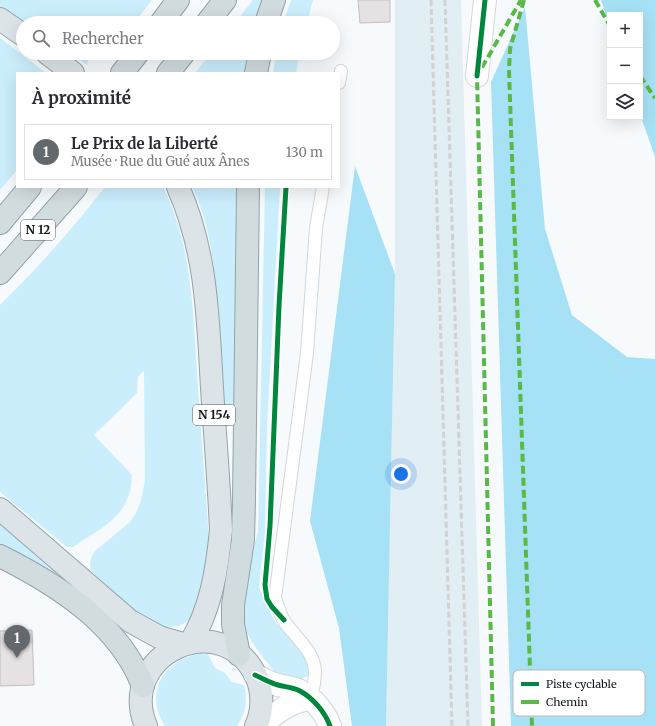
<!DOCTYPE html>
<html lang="fr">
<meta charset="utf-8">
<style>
body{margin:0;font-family:Merriweather,serif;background:#f7f7f7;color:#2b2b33}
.controls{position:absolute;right:12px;top:12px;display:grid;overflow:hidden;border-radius:0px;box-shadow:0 4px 16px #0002}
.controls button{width:36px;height:36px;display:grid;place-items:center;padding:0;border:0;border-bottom:1px solid #e1e1e2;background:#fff;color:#2b2b33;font:20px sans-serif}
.you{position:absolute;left:401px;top:474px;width:14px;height:14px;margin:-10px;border:3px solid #fff;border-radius:50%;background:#1a73e8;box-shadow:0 0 0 6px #1a73e833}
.badge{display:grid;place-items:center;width:26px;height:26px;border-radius:50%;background:#62686c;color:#fff;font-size:13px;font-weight:700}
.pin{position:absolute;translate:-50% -33px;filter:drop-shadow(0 1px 2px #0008)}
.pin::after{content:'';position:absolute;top:21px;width:14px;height:12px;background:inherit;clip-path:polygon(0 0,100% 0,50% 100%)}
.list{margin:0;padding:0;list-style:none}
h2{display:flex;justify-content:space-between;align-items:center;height:52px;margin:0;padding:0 16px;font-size:17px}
h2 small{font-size:13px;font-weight:400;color:#7c7c81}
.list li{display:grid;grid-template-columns:26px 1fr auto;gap:12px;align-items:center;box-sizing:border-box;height:56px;margin:0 8px 8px;padding:0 8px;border:1px solid #e1e1e2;border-radius:0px}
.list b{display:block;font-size:15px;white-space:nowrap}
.list p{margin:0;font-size:13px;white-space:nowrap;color:#7c7c81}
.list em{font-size:13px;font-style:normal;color:#7c7c81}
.icon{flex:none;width:22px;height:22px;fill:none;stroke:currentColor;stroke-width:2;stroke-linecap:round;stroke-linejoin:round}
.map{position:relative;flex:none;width:655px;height:726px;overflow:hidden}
.search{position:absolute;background:#fff;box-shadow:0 4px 16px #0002;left:16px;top:16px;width:324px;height:44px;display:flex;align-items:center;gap:10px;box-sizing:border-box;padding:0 14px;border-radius:22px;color:#7c7c81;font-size:15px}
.panel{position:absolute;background:#fff;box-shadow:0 4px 16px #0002;left:16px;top:72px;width:324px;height:116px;border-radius:0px}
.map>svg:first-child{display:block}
.built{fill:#e1eef3}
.green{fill:#cbeefc}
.forest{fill:#a7e1f5}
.building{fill:#e6e2e3;stroke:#c2bfc0}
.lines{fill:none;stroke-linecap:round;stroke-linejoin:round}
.service-casing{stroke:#d2d7da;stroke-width:14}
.minor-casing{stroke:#d2d7da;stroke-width:24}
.primary-casing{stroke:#93a3a8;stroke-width:24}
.trunk-casing{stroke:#93a3a8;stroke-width:24}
.service{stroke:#fefeff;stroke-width:12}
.minor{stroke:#fefeff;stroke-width:22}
.primary{stroke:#dce4e7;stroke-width:22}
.trunk{stroke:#d1dcdf;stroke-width:22}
.rail{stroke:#d1d2d3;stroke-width:3;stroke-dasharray:6 3;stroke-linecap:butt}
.quiet{stroke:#58b947;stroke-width:4;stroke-dasharray:8 4;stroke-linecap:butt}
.cycleway-casing{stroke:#fff;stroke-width:8}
.cycleway{stroke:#00873e;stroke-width:5}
.labels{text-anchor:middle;stroke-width:3.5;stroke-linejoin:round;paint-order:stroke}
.shield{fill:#fff;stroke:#595f62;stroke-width:1}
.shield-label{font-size:12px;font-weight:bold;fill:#121a1e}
.key{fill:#fff;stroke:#b8babc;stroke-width:1}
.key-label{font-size:11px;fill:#121a1e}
</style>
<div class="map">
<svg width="655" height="726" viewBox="0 0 655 726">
<rect width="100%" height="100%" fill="#f7fafc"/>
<!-- built -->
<path class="built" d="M 395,0 L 461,0 L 482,726 L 386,726 L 395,274 Z"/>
<!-- green -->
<g class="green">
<path d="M 0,0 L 152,0 L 134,23 L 24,23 L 0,7 Z"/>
<path d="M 253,0 L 263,0 L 257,23 L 235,23 Z"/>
<path d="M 291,0 L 313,0 L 307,23 L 283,23 Z"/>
<path d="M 0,38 L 46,73 L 17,73 L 17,170 L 0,190 Z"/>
<path d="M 69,53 L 91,53 L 87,65 Z"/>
<path d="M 211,53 L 251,53 L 247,73 L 195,73 Z"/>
<path d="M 276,53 L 300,53 L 296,73 L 273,73 Z"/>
<path d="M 105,187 L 163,187 C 192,245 193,310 197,373 C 201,429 205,484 209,539 L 208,560 L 195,612 L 185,623 L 179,626 L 170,627 L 160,626 L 146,620 L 124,604 L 94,574 C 87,566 90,559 95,551 L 130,522 L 136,513 L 141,501 L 145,480 L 144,371 L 138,376 L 137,393 L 94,435 L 132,475 C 131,517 103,526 73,547 L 67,547 L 0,492 L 0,305 C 38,268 72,229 105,187 Z"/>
<path d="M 192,187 L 240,187 L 236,418 L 222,419 C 221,390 219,362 218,333 C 216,284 214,232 192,187 Z"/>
<path d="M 265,187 L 280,187 L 267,426 L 265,532 L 259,587 L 268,609 L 276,623 L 293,640 L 309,664 L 308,676 L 296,682 L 283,681 C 269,665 251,645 244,626 C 237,607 252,552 258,532 Z"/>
<path d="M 0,519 L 58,570 L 53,577 L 0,549 Z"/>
<path d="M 198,654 L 208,654 L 215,668 L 225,673 L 232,682 L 244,685 C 248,700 246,713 237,726 L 165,726 C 144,694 162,662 198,654 Z"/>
</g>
<!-- forest -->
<g class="forest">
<path d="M 601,0 L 655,0 L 655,157 L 640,114 L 640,15 L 610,15 L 610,27 Z"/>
<path d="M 525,7 L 545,229 L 572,315 L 627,357 L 655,359 L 655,726 L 511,726 L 491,82 Z"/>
<path d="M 355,166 L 395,274 L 386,726 L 352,726 L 339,628 L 310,521 Z"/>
</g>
<!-- building -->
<g class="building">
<path d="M 358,0 L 390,0 L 390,22 L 360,23 Z"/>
<path d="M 32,630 L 34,685 L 0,686 L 0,631 Z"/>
</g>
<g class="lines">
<defs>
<g id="service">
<path d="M 339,83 L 341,71"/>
<path d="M 311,699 C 313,690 315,680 315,671 C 314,651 295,637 284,621 C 280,614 278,606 275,598 L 307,353 L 316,228 L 323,187"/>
</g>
<g id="minor">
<path d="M 477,76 L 485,0"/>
<path d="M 255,675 C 262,678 270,683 278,685 C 285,687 293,687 300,691 C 313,698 325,712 330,726"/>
<path d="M 260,726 C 276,713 290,701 311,699"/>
</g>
<g id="primary">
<path d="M 0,19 L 23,35"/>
<path d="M 47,53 L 73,73"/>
<path d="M 178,187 C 207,252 208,319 212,388 C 215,436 219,483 221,530 C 217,570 211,609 190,643"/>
<path d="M 0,509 L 130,621 L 159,637 L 183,644"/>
<path d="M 146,726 C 116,653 224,605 257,678 C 263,693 263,711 256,726"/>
</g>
<g id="trunk">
<path d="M 161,23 L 178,0"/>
<path d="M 207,23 L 225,0"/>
<path d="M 266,23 L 274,0"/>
<path d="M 122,73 L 138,53"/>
<path d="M 168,73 L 184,53"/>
<path d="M 256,73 L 260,53"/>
<path d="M 0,223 L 30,187"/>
<path d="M 0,273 L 76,187"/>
<path d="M 0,556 C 58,585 119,624 143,686"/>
<path d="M 239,655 L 233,624 L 233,605 L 243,540 L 244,499 L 248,187"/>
</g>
</defs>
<!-- service casing -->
<use href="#service" class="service-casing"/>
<!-- minor casing -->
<use href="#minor" class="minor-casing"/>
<!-- primary casing -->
<use href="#primary" class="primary-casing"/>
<!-- trunk casing -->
<use href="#trunk" class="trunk-casing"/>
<!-- service -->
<use href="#service" class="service"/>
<!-- minor -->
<use href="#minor" class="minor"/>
<!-- primary -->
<use href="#primary" class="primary"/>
<!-- trunk -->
<use href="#trunk" class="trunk"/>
<!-- rail -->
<g class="rail">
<path d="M 431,0 L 452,726"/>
<path d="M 445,0 L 468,726"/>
</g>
<!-- quiet -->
<g class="quiet">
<path d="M 524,0 L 510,49 L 509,71 L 532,726"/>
<path d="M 595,0 L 610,26"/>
<path d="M 640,76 L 655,98"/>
<path d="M 493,726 L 477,76 L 521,0"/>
</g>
<defs>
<g id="cycleway">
<path d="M 477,76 L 485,0"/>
<path d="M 284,620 L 272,607 L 267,599 L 265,585 L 270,526 L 279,306 L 286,187"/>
<path d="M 255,675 C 262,678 270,683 278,685 C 285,687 293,687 300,691 C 313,698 325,712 330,726"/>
</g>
</defs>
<!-- cycleway casing -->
<use href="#cycleway" class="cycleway-casing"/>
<!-- cycleway -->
<use href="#cycleway" class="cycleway"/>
</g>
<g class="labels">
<!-- shield labels -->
<g class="shield">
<rect x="21" y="220" width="34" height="20" rx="3"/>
<rect x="193" y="405" width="42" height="20" rx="3"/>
</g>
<g class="shield-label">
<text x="38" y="234">N 12</text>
<text x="214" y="419">N 154</text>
</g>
</g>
<!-- legend -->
<rect x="513" y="670" width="132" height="46" rx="6" class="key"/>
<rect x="521" y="682" width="18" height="4" fill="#00873e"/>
<rect x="521" y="700" width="18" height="4" fill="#58b947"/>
<g class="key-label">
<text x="546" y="688">Piste cyclable</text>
<text x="546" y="706">Chemin</text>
</g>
</svg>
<div class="controls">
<button>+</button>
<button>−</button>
<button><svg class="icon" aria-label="layers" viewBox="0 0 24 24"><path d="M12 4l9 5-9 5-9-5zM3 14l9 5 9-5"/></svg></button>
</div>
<div class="you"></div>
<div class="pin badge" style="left:17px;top:658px">1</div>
<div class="search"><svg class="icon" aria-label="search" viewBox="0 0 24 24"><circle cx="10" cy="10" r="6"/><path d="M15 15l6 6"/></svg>Rechercher</div>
<section class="panel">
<h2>À proximité<small></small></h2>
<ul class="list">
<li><span class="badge">1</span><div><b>Le Prix de la Liberté</b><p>Musée · Rue du Gué aux Ânes</p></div><em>130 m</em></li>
</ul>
</section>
</div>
